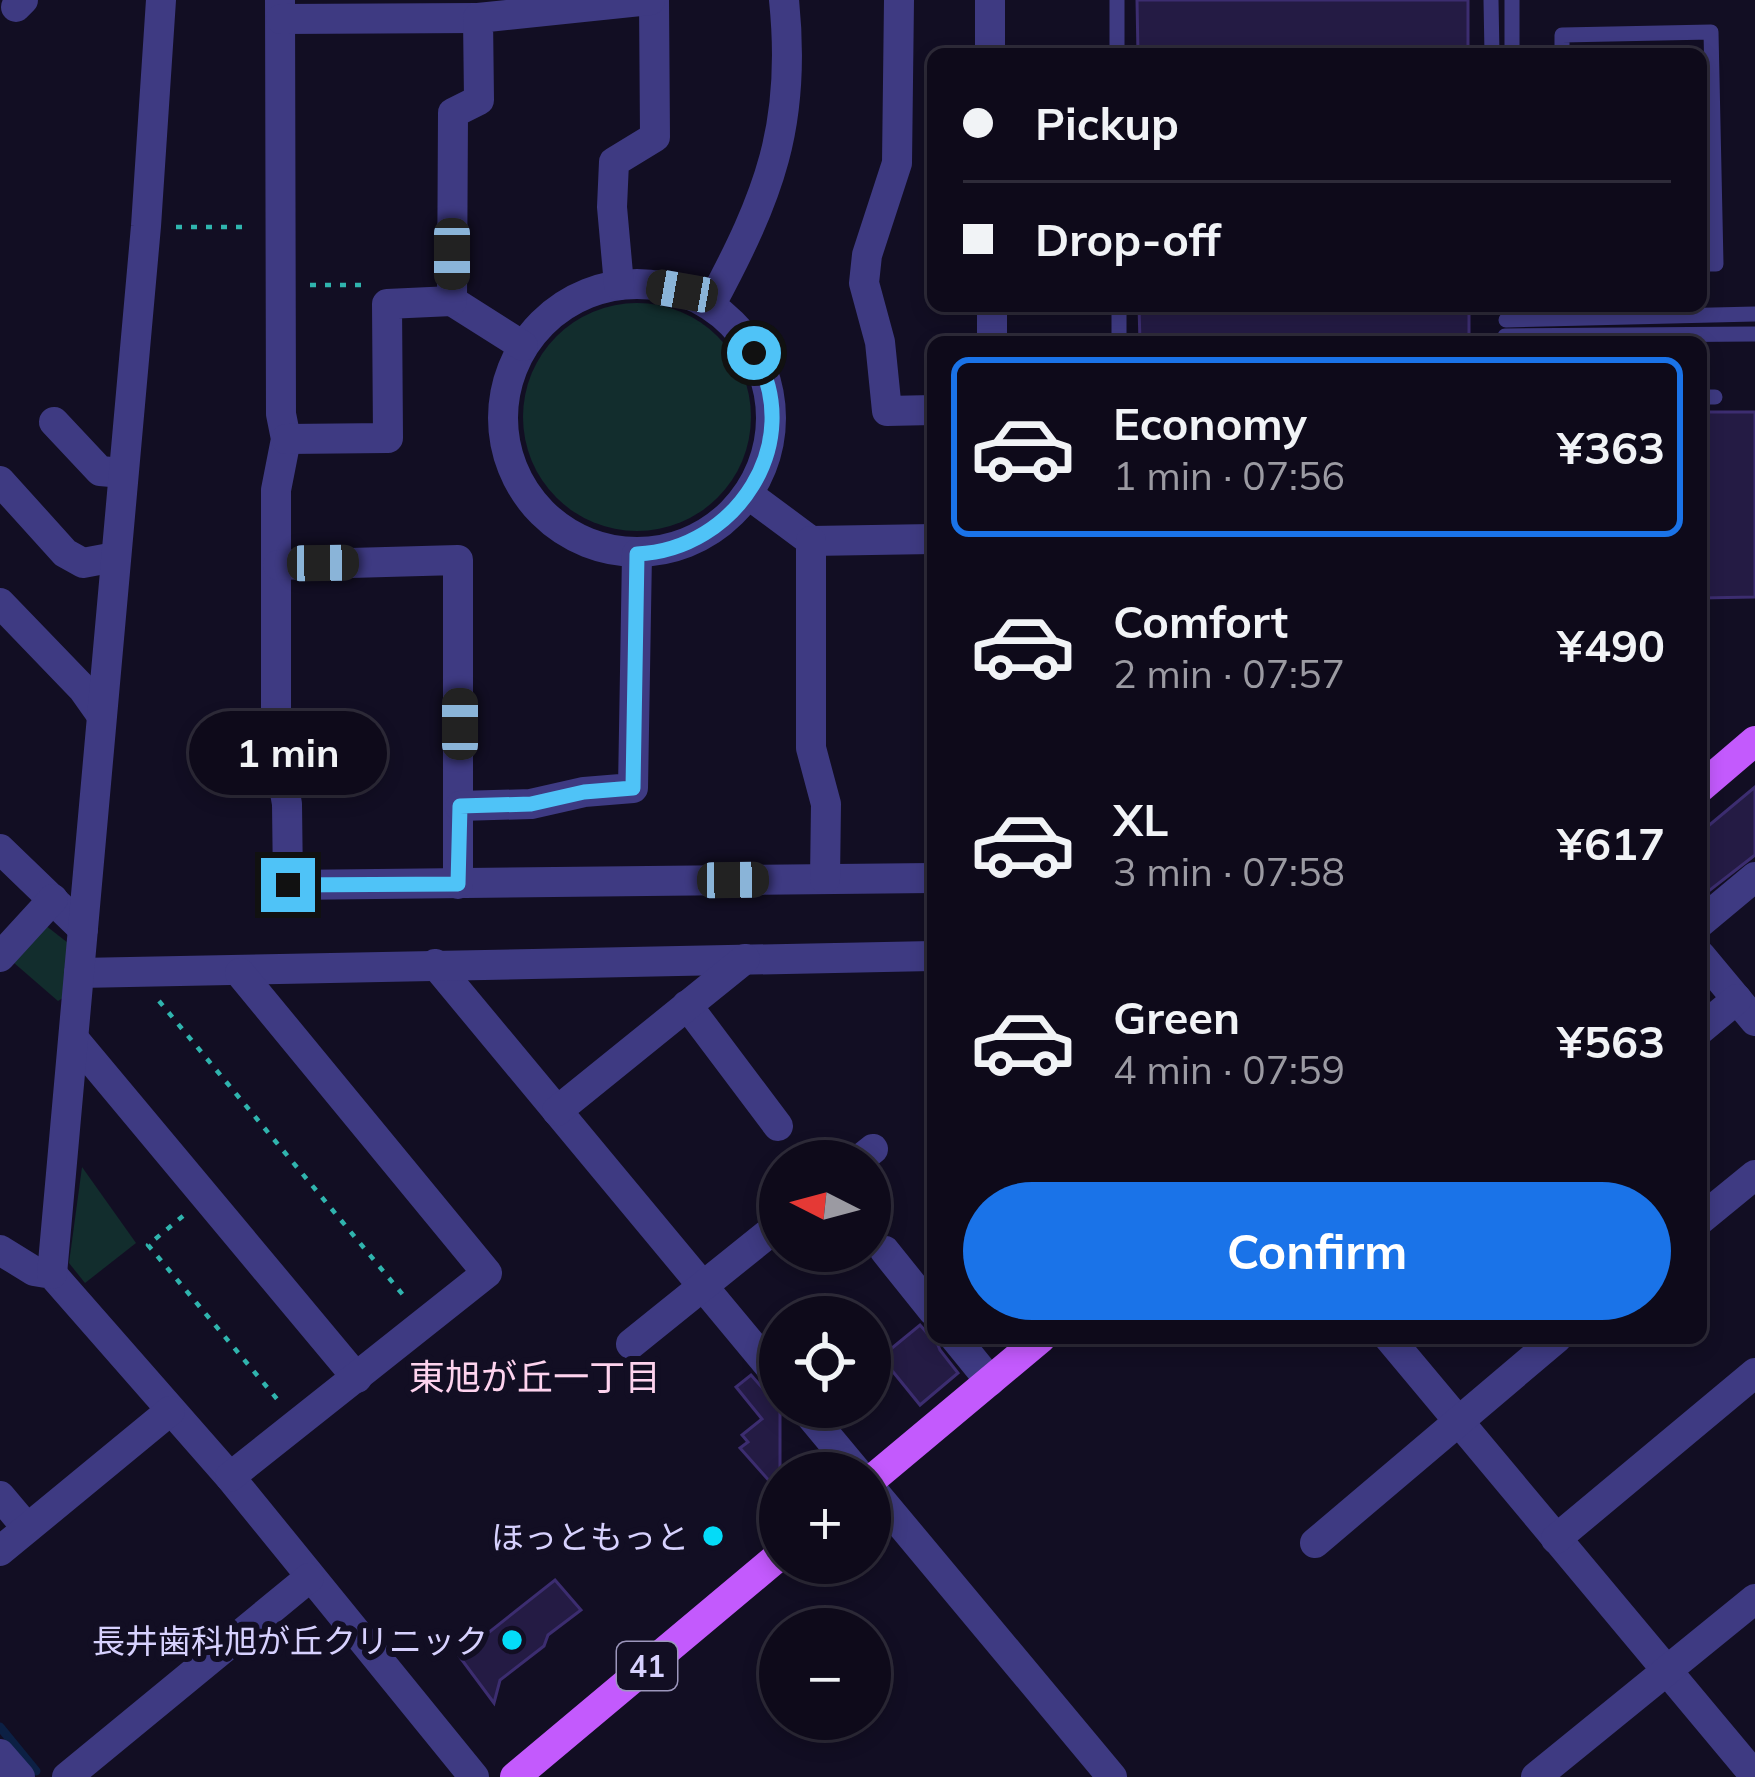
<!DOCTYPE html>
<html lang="en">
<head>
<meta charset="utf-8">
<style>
	body { margin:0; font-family:Mulish,"Noto Sans JP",sans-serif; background:#171323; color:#f1f3f6; height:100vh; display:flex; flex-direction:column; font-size:45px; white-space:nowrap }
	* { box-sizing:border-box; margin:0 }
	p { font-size:39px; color:#9b9aa2 }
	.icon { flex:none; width:66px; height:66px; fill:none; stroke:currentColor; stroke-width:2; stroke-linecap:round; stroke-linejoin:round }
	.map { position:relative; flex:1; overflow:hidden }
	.details { position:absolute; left:927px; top:336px; width:780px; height:1008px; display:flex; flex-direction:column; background:#0e0a1a; border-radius:18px; box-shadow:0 6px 18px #0003,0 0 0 3px #2e2b39 }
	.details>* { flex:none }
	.hud { position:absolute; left:927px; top:48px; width:780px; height:264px; border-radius:18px; box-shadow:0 6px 18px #0003,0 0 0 3px #2e2b39; display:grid; align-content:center; height:264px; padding:0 36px; background:#0e0a1a }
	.needle { width:78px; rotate:276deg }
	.controls { position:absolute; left:759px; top:1140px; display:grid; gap:24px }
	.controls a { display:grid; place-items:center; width:132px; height:132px; border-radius:50%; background:#0e0a1a; box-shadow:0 6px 18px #0003,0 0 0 3px #2e2b39; font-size:60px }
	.end { position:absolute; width:54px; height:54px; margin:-27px; border:15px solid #4fc3f7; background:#111; box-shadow:0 0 0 6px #111 }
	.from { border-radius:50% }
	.bubble { position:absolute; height:84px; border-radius:42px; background:#0e0a1a; box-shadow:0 6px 18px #0003,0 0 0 3px #2e2b39; font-size:39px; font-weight:700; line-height:84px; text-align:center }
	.car { position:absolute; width:36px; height:72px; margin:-36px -18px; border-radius:15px; box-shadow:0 0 9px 3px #0007; background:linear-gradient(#222 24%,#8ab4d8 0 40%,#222 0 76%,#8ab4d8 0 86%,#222 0) }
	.hud b { display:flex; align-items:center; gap:42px; height:114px; font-size:45px }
	.hud b+b { border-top:3px solid #2e2b39 }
	.hud i { width:30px; height:30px; background:#f1f3f6 }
	ul { padding:21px 0 0; list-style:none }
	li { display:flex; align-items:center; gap:36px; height:180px; margin:0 24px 18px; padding:0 12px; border:6px solid transparent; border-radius:18px }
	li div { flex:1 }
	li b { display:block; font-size:45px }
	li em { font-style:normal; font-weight:700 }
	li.current { border-color:#1a73e8 }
	li>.icon { width:108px; height:108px; stroke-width:1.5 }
	.primary-button { display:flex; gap:24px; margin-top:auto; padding:24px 36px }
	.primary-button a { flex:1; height:138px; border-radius:72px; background:#1a73e8; color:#fff; font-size:48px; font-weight:700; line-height:138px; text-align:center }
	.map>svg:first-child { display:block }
</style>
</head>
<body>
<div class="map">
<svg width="1755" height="1777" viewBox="0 0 1755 1777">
	<rect width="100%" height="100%" fill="#120e23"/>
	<g fill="#122d2d">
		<circle cx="637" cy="417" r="114"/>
		<path d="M45 925 68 943 63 998 58 1001 13 962Z"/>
		<path d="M82 1167 136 1243 85 1283 69 1263Z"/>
	</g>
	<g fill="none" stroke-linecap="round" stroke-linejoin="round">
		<path stroke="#0c2044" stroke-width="9" d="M0 1727 36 1771"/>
	</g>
	<g fill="#241b44" stroke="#3c2d70" stroke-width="3">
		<path d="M1137 0H1468V54H1138Z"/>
		<path d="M1139 306H1469V342H1140Z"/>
		<path d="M1701 412H1755V597L1701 598Z"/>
		<path d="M1755 787V855L1701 897V832Z"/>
		<path d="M920 1325 928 1334 932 1330 940 1350 958 1373 920 1405 881 1357Z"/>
		<path d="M751 1375 766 1392 780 1399V1493L740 1448 748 1442 742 1435 762 1419 736 1387Z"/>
		<path d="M555 1580 581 1610 548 1635 544 1646 500 1680 494 1703 459 1656Z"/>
	</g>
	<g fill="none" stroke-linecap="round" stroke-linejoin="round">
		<g stroke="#30b4ae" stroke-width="4.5" stroke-dasharray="6 9" stroke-linecap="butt">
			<path d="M176 227H248"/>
			<path d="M310 285H365"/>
			<path d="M159 1001 408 1301"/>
			<path d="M183 1216 148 1245 277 1399"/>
		</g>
		<g stroke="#3e3a82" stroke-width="15">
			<path d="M1117 0V54"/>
			<path d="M1491 0 1492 54"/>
			<path d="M1512 54V0"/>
			<path d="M1562 54V35L1711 32 1716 264H1701"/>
			<path d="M1119 306V342"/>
			<path d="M1506 320 1755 314"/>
			<path d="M1505 336 1755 334"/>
			<path d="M1701 397H1715"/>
		</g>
		<g stroke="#3e3a82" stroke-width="30">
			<path d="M280 0 281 414 286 439 276 490V741L287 804 288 885 933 878"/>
			<path d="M899 0 897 163 867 255 864 283 880 342 887 411 933 410"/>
			<path d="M990 0V54"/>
			<path d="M16 7 23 0"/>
			<path d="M281 19 478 18"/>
			<circle cx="637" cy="418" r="134"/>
			<path d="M619 285 612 207 614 162 655 137 654 0"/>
			<path d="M711 304C769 196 797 125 784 0"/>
			<path d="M992 306V342"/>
			<path d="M523 346 452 301 453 113 479 100 478 18 650 0"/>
			<path d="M54 422 100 471 123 473"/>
			<path d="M286 439 388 438 387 304 452 301"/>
			<path d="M0 481 65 553 83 563 115 557"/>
			<path d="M749 495 811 541 933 539"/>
			<path d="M811 541V748L826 804 825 879"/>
			<path d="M278 565 458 560V884"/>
			<path d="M0 603 83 689 100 713"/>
			<path d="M460 806 531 804 584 792 633 788 637 554"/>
			<path d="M0 849 83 929"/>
			<path d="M1701 922 1755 877"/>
			<path d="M1701 956 1755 1021"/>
			<path d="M0 957 53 899"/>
			<path d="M435 964 780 1379"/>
			<path d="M79 973 933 956"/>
			<path d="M687 1005 778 1126"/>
			<path d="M1701 1029 1737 999"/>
			<path d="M74 1039 357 1378"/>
			<path d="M557 1111 745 959"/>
			<path d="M858 1161 873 1149"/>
			<path d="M1701 1219 1755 1175"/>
			<path d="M0 1250 34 1271 52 1274 230 1477 474 1777"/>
			<path d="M885 1251 933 1311"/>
			<path d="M52 1274 146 226 161 0"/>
			<path d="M955 1338 990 1381"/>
			<path d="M1389 1338 1755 1776"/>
			<path d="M631 1344 780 1224"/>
			<path d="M803 1407 858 1473"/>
			<path d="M230 1477 487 1273 240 973"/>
			<path d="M870 1487 1112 1777"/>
			<path d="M0 1496 27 1528"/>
			<path d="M1556 1539 1755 1373"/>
			<path d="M1315 1543 1557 1338"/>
			<path d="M0 1551 170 1411"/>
			<path d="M0 1754 20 1777"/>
			<path d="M67 1777 309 1578"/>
			<path d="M1536 1777 1755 1599"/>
		</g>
		<g stroke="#c35afd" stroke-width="30">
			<path d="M1701 787 1755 741"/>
			<path d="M870 1481 1041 1338"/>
			<path d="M515 1777 780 1555"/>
		</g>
	</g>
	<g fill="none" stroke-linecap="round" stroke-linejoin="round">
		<path stroke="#4fc3f7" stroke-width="15" d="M288 885 458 884 460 806 531 804 584 792 633 788 637 554C736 550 807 442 754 353"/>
	</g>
	<g fill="#04dbf8" stroke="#120e23" stroke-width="4.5">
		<circle cx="713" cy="1536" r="12"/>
		<circle cx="512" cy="1640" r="12"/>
	</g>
	<g text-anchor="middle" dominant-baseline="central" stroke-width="12" stroke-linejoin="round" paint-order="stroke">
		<rect fill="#120e23" stroke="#9c96bc" stroke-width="3" x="617" y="1642" width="60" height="48" rx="9"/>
		<g font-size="30" font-weight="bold" fill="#d7d1fe">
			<text x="647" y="1666">41</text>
		</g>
		<g font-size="33" fill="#d7d1fe" stroke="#120e23" text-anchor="end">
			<text x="689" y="1536">ほっともっと</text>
			<text x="488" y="1640">長井歯科旭が丘クリニック</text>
		</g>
		<g font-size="36" fill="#fed3ee" stroke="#120e23">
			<text x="535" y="1376">東旭が丘一丁目</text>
		</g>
	</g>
</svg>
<div class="controls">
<a><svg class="needle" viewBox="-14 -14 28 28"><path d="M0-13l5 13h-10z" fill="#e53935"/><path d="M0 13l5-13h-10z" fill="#9b9aa2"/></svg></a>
<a><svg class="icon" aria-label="locate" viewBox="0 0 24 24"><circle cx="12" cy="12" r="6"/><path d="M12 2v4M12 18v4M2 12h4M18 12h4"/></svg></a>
<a>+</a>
<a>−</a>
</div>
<i class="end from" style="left:754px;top:353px"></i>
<i class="end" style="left:288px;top:885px"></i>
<div class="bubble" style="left:189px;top:711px;width:198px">1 min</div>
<i class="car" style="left:452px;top:254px;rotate:180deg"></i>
<i class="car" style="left:682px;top:291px;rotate:280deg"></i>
<i class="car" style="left:323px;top:563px;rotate:89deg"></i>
<i class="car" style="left:460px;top:724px;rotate:0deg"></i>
<i class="car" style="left:733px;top:880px;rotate:89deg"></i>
<div class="hud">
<b><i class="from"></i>Pickup</b>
<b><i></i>Drop-off</b>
</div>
<section class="details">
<ul>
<li class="current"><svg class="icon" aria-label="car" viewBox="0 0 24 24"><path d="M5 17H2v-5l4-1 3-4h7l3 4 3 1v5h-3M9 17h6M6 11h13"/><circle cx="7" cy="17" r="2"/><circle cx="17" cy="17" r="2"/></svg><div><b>Economy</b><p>1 min · 07:56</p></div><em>¥363</em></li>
<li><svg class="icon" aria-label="car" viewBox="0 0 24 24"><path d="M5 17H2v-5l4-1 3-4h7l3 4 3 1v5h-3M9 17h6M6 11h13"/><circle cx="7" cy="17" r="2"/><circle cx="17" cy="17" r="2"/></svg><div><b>Comfort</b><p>2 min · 07:57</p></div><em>¥490</em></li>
<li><svg class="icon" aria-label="car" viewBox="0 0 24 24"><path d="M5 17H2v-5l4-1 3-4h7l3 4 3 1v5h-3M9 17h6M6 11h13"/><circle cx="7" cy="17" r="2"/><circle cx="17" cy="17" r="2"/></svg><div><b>XL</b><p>3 min · 07:58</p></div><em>¥617</em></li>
<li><svg class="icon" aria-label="car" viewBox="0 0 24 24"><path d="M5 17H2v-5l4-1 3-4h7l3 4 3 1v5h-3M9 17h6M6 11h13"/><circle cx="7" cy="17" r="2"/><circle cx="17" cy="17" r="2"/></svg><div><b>Green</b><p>4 min · 07:59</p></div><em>¥563</em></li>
</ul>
<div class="primary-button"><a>Confirm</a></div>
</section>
</div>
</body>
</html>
